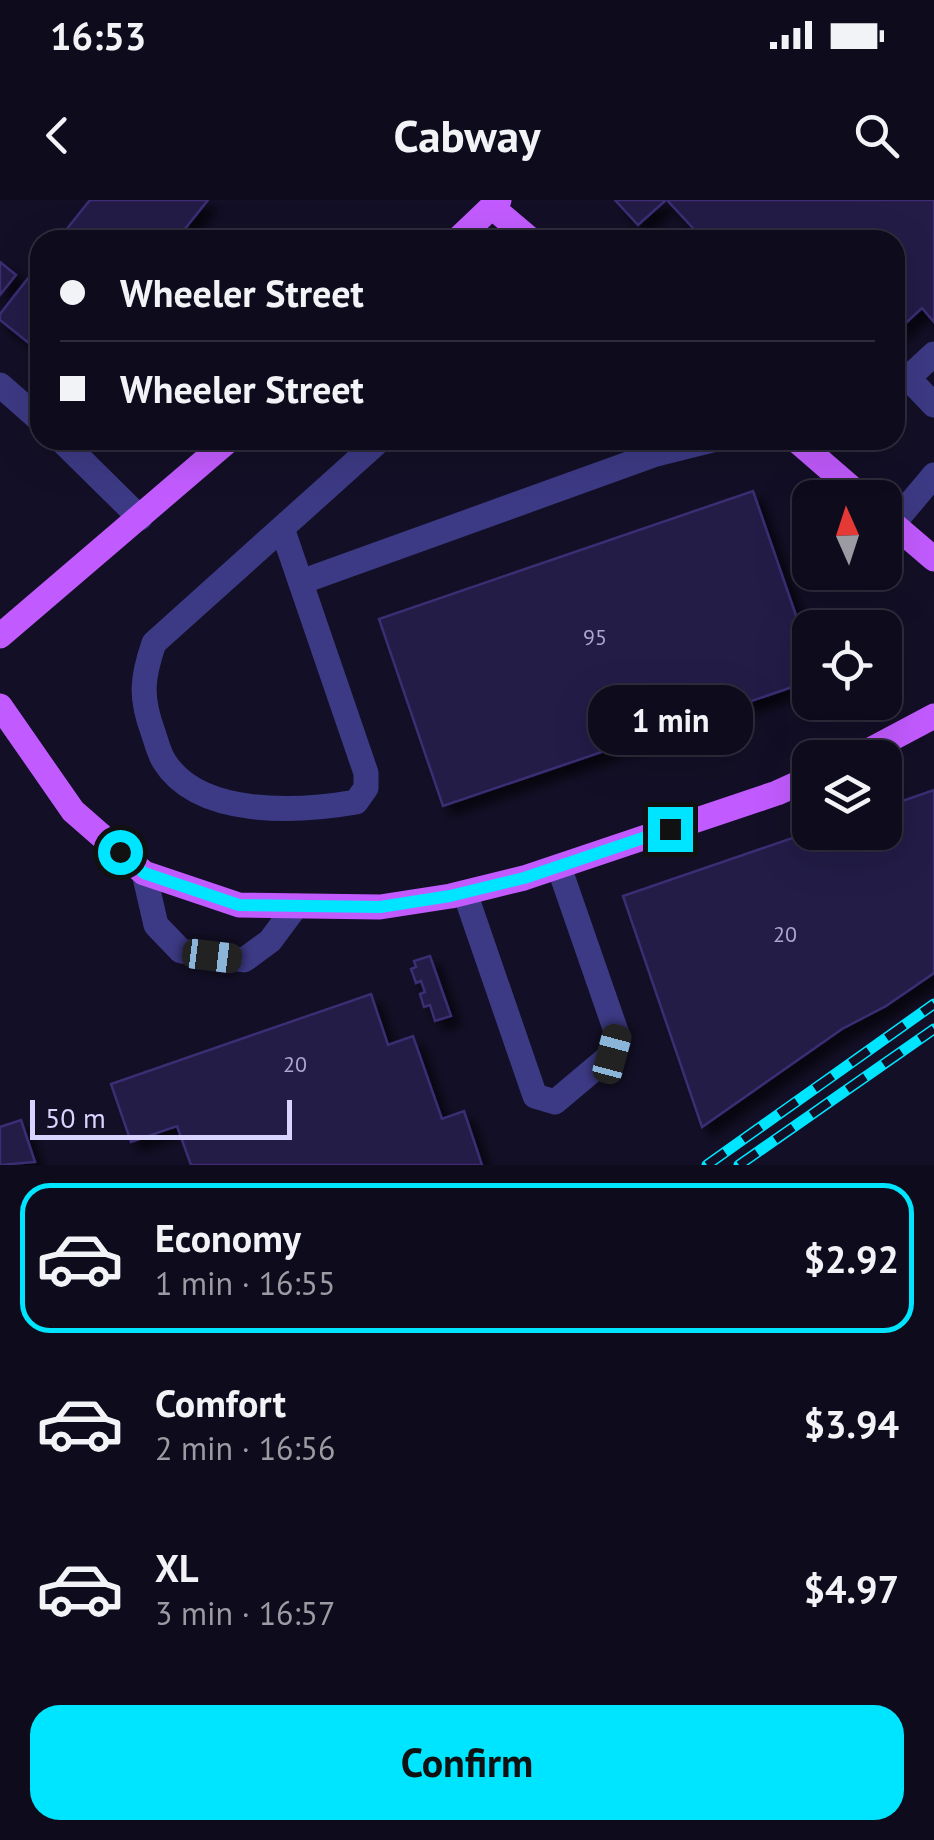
<!DOCTYPE html>
<html lang="en">
<head>
<meta charset="utf-8">
<style>
	body { margin:0; font-family:"PT Sans",sans-serif; background:#171425; color:#f1f3f6; height:100vh; display:flex; flex-direction:column; font-size:38px; white-space:nowrap }
	* { box-sizing:border-box; margin:0 }
	p { font-size:32px; color:#9b9ba3 }
	.icon { flex:none; width:55px; height:55px; fill:none; stroke:currentColor; stroke-width:2; stroke-linecap:round; stroke-linejoin:round }
	.map { position:relative; height:965px; overflow:hidden }
	.side { display:flex; flex-direction:column; background:#0e0b1c; flex:1 }
	.side>* { flex:none }
	.top-card { position:absolute; left:30px; top:30px; width:875px; height:220px; border-radius:30px; box-shadow:0 10px 40px #0002,0 0 0 2px #2e2b3b; display:grid; align-content:center; height:220px; padding:0 30px; background:#0e0b1c }
	.needle { width:65px; rotate:357deg }
	.buttons { position:absolute; left:792px; top:280px; display:grid; gap:20px }
	.buttons a { display:grid; place-items:center; width:110px; height:110px; border-radius:20px; background:#0e0b1c; box-shadow:0 10px 40px #0002,0 0 0 2px #2e2b3b; font-size:50px }
	.scale { position:absolute; left:30px; bottom:25px; width:262px; box-sizing:border-box; padding-left:10px; border:5px solid #d9d4ff; border-top:0; font-size:28px; line-height:35px; white-space:nowrap; color:#d9d4ff; -webkit-text-stroke:8px #130f26; paint-order:stroke }
	.end { position:absolute; width:45px; height:45px; margin:-22px; border:12px solid #00e5ff; background:#111; box-shadow:0 0 0 5px #111 }
	.from { border-radius:50% }
	.bubble { position:absolute; height:70px; border-radius:30px; background:#0e0b1c; box-shadow:0 10px 40px #0002,0 0 0 2px #2e2b3b; font-size:32px; font-weight:600; line-height:70px; text-align:center }
	.car { position:absolute; width:30px; height:60px; margin:-30px -15px; border-radius:12px; box-shadow:0 0 8px 2px #0007; background:linear-gradient(#222 24%,#8ab4d8 0 40%,#222 0 76%,#8ab4d8 0 86%,#222 0) }
	.top-card b { display:flex; align-items:center; gap:35px; height:95px; font-size:38px }
	.top-card b+b { border-top:2px solid #2e2b3b }
	.top-card i { width:25px; height:25px; background:#f1f3f6 }
	ul { padding:18px 0 0; list-style:none }
	li { display:flex; align-items:center; gap:30px; height:150px; margin:0 20px 15px; padding:0 10px; border:5px solid transparent; border-radius:30px }
	li div { flex:1 }
	li b { display:block; font-size:38px }
	li em { font-style:normal; font-weight:600 }
	li.on { border-color:#00e5ff }
	li>.icon { width:90px; height:90px; stroke-width:1.5 }
	.action { display:flex; gap:20px; margin-top:auto; padding:20px 30px }
	.action a { flex:1; height:115px; border-radius:30px; background:#00e5ff; color:#111; font-size:40px; font-weight:600; line-height:115px; text-align:center }
	.status { display:flex; justify-content:space-between; align-items:center; height:70px; padding:0 50px; background:#0e0b1c; direction:ltr }
	.status svg { height:28px; fill:currentColor }
	header { display:flex; justify-content:space-between; align-items:center; height:130px; padding:0 30px; background:#0e0b1c; font-size:45px; font-weight:600 }
	.map>svg:first-child { display:block }
</style>
</head>
<body>
<div class="status"><b>16:53</b><svg viewBox="0 0 49 12"><path d="M0 12V9h3v3zM5 12V6h3v6zM10 12V3h3v9zM15 12V0h3v12zM26 1h20v11H26zM47 4h2v5h-2z"/></svg></div>
<header><svg class="icon" aria-label="back" viewBox="0 0 24 24"><path d="M15 5l-7 7 7 7"/></svg>Cabway<svg class="icon" aria-label="search" viewBox="0 0 24 24"><circle cx="10" cy="10" r="6"/><path d="M15 15l6 6"/></svg></header>
<div class="map">
<svg width="934" height="965" viewBox="0 0 934 965">
	<defs>
		<filter id="shadow"><feDropShadow dx="9" dy="9" stdDeviation="5" flood-color="#0009"/></filter>
	</defs>
	<rect width="100%" height="100%" fill="#130f26"/>
	<g fill="#241b47" stroke="#3b2d73" stroke-width="2.5" filter="url(#shadow)">
		<path d="M90 0H208L176 40H58Z"/>
		<path d="M615 0H666L638 25Z"/>
		<path d="M667 0H934V122L922 108 895 133V40H704Z"/>
		<path d="M0 62 16 75 0 95Z"/>
		<path d="M40 63V152L0 120V114Z"/>
		<path d="M753 291 810 456V481L443 606 379 419Z"/>
		<path d="M934 590V773L886 806 842 829 702 927 623 696 810 632H885V607Z"/>
		<path d="M430 756 451 816 435 821 430 805 424 807 420 794 425 792 421 781 416 783 411 769 416 767 414 761Z"/>
		<path d="M371 794 388 845 413 836 442 919 464 911 482 965H191L177 926 131 942 111 884Z"/>
		<path d="M21 920 35 962 0 965V927Z"/>
	</g>
	<g fill="none" stroke-linecap="round" stroke-linejoin="round">
		<g stroke="#3d3a85" stroke-width="25">
			<path d="M934 154 908 178 934 205"/>
			<path d="M0 185 40 220"/>
			<path d="M61 240 140 318"/>
			<path d="M893 324 934 275"/>
			<path d="M282 328 366 573V588L356 602C299 612 199 618 164 561 159 553 156 541 153 532 140 497 142 478 154 443L380 240"/>
			<path d="M301 382 656 254 712 240"/>
			<path d="M144 673 156 725 181 751 244 760 270 741 296 706"/>
			<path d="M465 693 535 896 555 902 612 854 617 834 559 667"/>
		</g>
		<g stroke="#c25bff" stroke-width="25">
			<path d="M492 7 531 40"/>
			<path d="M457 40 499 0"/>
			<path d="M796 240 863 298"/>
			<path d="M885 317 934 359"/>
			<path d="M0 436 229 240"/>
			<path d="M0 506 73 611 144 673 239 705 380 707 451 696 524 678 777 593 810 578"/>
			<path d="M855 558 934 516"/>
		</g>
		<defs>
			<g id="rail">
				<path d="M707 965 934 804"/>
				<path d="M739 965 934 829"/>
			</g>
		</defs>
		<use href="#rail" stroke="#00e5ff" stroke-width="11"/>
		<use href="#rail" stroke="#130f26" stroke-width="8" stroke-dasharray="22" stroke-linecap="butt"/>
	</g>
	<g fill="none" stroke-linecap="round" stroke-linejoin="round">
		<path stroke="#00e5ff" stroke-width="12" d="M120 652 144 673 239 705 380 707 450 696 524 678 670 629"/>
	</g>
	<g text-anchor="middle" dominant-baseline="central" stroke-width="9" stroke-linejoin="round" paint-order="stroke">
		<g font-size="22" fill="#aca6d1">
			<text x="595" y="437">95</text>
			<text x="785" y="734">20</text>
			<text x="295" y="864">20</text>
		</g>
	</g>
</svg>
<div class="buttons">
<a><svg class="needle" viewBox="-14 -14 28 28"><path d="M0-13l5 13h-10z" fill="#e53935"/><path d="M0 13l5-13h-10z" fill="#9b9ba3"/></svg></a>
<a><svg class="icon" aria-label="locate" viewBox="0 0 24 24"><circle cx="12" cy="12" r="6"/><path d="M12 2v4M12 18v4M2 12h4M18 12h4"/></svg></a>
<a><svg class="icon" aria-label="layers" viewBox="0 0 24 24"><path d="M12 4l9 5-9 5-9-5zM3 14l9 5 9-5"/></svg></a>
</div>
<div class="scale">50 m</div>
<i class="end from" style="left:120px;top:652px"></i>
<i class="end" style="left:670px;top:629px"></i>
<div class="bubble" style="left:588px;top:485px;width:165px">1 min</div>
<i class="car" style="left:212px;top:756px;rotate:97deg"></i>
<i class="car" style="left:612px;top:854px;rotate:15deg"></i>
<div class="top-card">
<b><i class="from"></i>Wheeler Street</b>
<b><i></i>Wheeler Street</b>
</div>
</div>
<section class="side">
<ul>
<li class="on"><svg class="icon" aria-label="car" viewBox="0 0 24 24"><path d="M5 17H2v-5l4-1 3-4h7l3 4 3 1v5h-3M9 17h6M6 11h13"/><circle cx="7" cy="17" r="2"/><circle cx="17" cy="17" r="2"/></svg><div><b>Economy</b><p>1 min · 16:55</p></div><em>$2.92</em></li>
<li><svg class="icon" aria-label="car" viewBox="0 0 24 24"><path d="M5 17H2v-5l4-1 3-4h7l3 4 3 1v5h-3M9 17h6M6 11h13"/><circle cx="7" cy="17" r="2"/><circle cx="17" cy="17" r="2"/></svg><div><b>Comfort</b><p>2 min · 16:56</p></div><em>$3.94</em></li>
<li><svg class="icon" aria-label="car" viewBox="0 0 24 24"><path d="M5 17H2v-5l4-1 3-4h7l3 4 3 1v5h-3M9 17h6M6 11h13"/><circle cx="7" cy="17" r="2"/><circle cx="17" cy="17" r="2"/></svg><div><b>XL</b><p>3 min · 16:57</p></div><em>$4.97</em></li>
</ul>
<div class="action"><a>Confirm</a></div>
</section>
</body>
</html>
